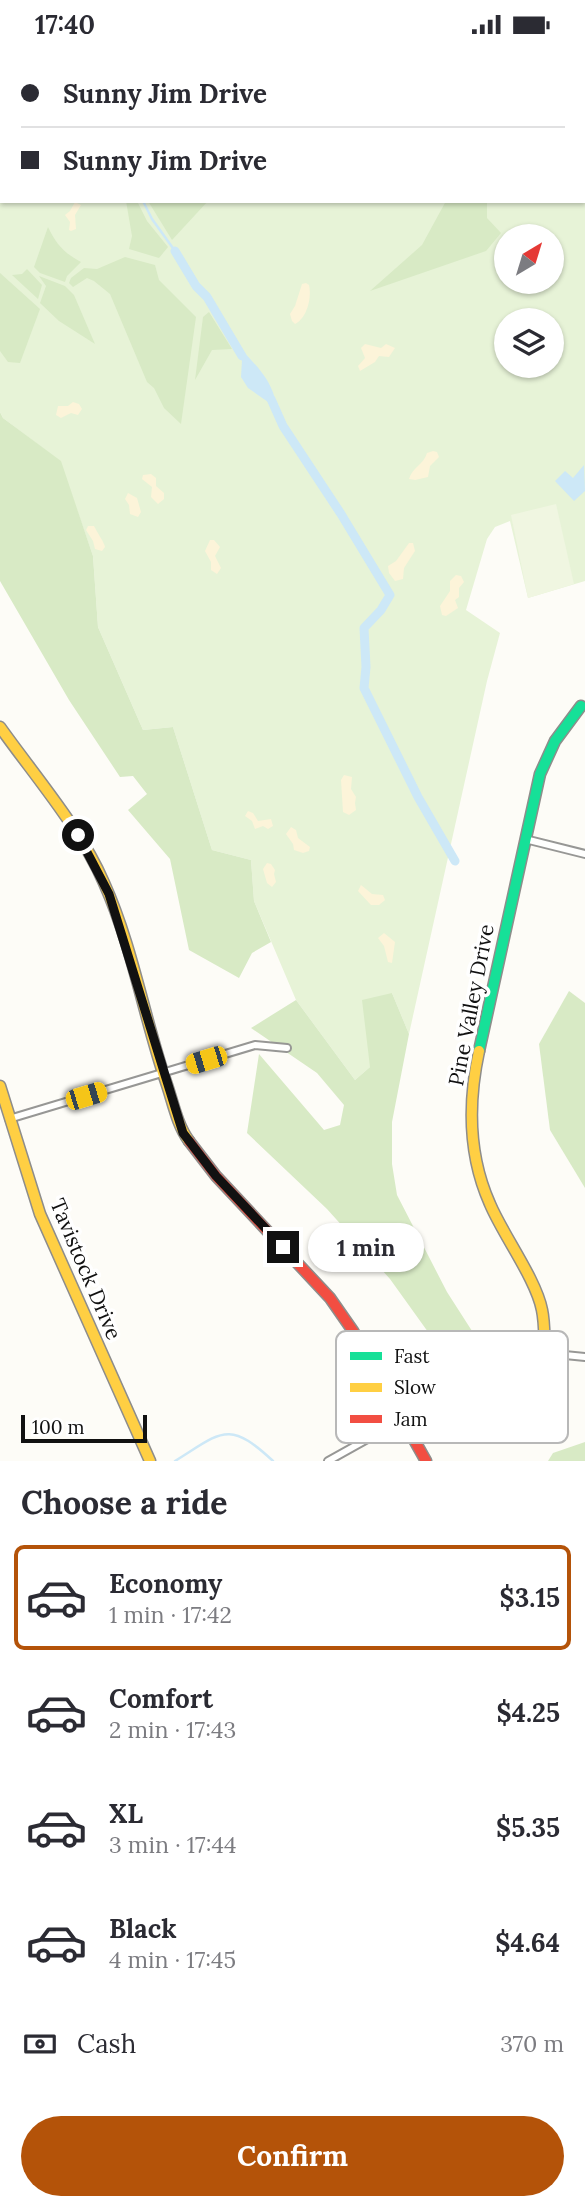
<!DOCTYPE html>
<html lang="en">
<head>
<meta charset="utf-8">
<style>
	body { margin:0; font-family:Lora,serif; background:#f2f2f3; color:#2b2b33; height:100vh; display:flex; flex-direction:column; font-size:26px; white-space:nowrap }
	* { box-sizing:border-box; margin:0 }
	p { font-size:23px; color:#7c7c81 }
	.icon { flex:none; width:38px; height:38px; fill:none; stroke:currentColor; stroke-width:2; stroke-linecap:round; stroke-linejoin:round }
	.map { position:relative; height:1412px; overflow:hidden }
	.details { display:flex; flex-direction:column; background:#fff; flex:1 }
	.details>* { flex:none }
	.guide { position:absolute; left:0px; top:0px; width:586px; height:154px; box-shadow:0 2px 5px #0004; display:grid; align-content:center; height:154px; padding:0 21px; background:#fff }
	.needle { width:46px; rotate:38deg }
	.buttons { position:absolute; left:494px; top:175px; display:grid; gap:14px }
	.buttons a { display:grid; place-items:center; width:70px; height:70px; border-radius:50%; background:#fff; box-shadow:0 2px 5px #0004; font-size:35px }
	.scale { position:absolute; left:21px; bottom:18px; width:126px; box-sizing:border-box; padding-left:7px; border:4px solid #111; border-top:0; font-size:19px; line-height:24px; white-space:nowrap; color:#111; -webkit-text-stroke:5px #fff; paint-order:stroke }
	.end { position:absolute; width:32px; height:32px; margin:-16px; border:9px solid #111; background:#fff; box-shadow:0 0 0 4px #fff }
	.from { border-radius:50% }
	.bubble { position:absolute; height:49px; border-radius:24px; background:#fff; box-shadow:0 2px 5px #0004; font-size:23px; font-weight:700; line-height:49px; text-align:center }
	.car { position:absolute; width:21px; height:42px; margin:-21px -10px; border-radius:9px; box-shadow:0 0 5px 2px #0007; background:linear-gradient(#f5c518 24%,#345 0 40%,#f5c518 0 76%,#345 0 86%,#f5c518 0) }
	.guide b { display:flex; align-items:center; gap:24px; height:66px; font-size:26px }
	.guide b+b { border-top:2px solid #e1e1e2 }
	.guide i { width:18px; height:18px; background:#2b2b33 }
	ul { padding:0; list-style:none }
	li { display:flex; align-items:center; gap:21px; height:105px; margin:0 14px 10px; padding:0 7px; border:4px solid transparent; border-radius:10px }
	li div { flex:1 }
	li b { display:block; font-size:26px }
	li em { font-style:normal; font-weight:700 }
	li.on { border-color:#b45309 }
	li>.icon { width:63px; height:63px; stroke-width:1.5 }
	h2 { padding:0 21px; font-size:32px; line-height:84px }
	.pay { display:flex; align-items:center; gap:18px; height:77px; padding:0 21px; font-size:26px }
	.pay p { margin-inline-start:auto }
	.cta { display:flex; gap:14px; margin-top:auto; padding:14px 21px }
	.cta a { flex:1; height:80px; border-radius:42px; background:#b45309; color:#fff; font-size:28px; font-weight:700; line-height:80px; text-align:center }
	.status { display:flex; justify-content:space-between; align-items:center; height:49px; padding:0 35px; background:#fff; direction:ltr }
	.status svg { height:19px; fill:currentColor }
	.map>svg:first-child { display:block }
</style>
</head>
<body>
<div class="status"><b>17:40</b><svg viewBox="0 0 49 12"><path d="M0 12V9h3v3zM5 12V6h3v6zM10 12V3h3v9zM15 12V0h3v12zM26 1h20v11H26zM47 4h2v5h-2z"/></svg></div>
<div class="map">
<svg width="585" height="1412" viewBox="0 0 585 1412">
	<rect width="100%" height="100%" fill="#fdfcf7"/>
	<path fill="#e7f3d7" fill-rule="evenodd" d="M0 0H585V532L528 549 510 472 495 478 487 490 466 561 500 584 487 632 409 985 392 944 370 1018 355 1031 296 951 254 852 251 811 212 801 173 678 143 681 98 578 93 507 60 412 3 369 0 363ZM2 2H584V152H2ZM506 187H551V233H506ZM506 271H551V317H506Z"/>
	<g fill="#d8eac5">
		<path d="M359 0H495L353 2Z"/>
		<path d="M126 152H137L147 172 168 198 159 209 129 200 132 187Z"/>
		<path d="M148 152H208L172 191Z"/>
		<path d="M446 152H487V169L501 184 486 202 370 242 422 196Z"/>
		<path d="M48 178C56 195 64 204 81 213L67 227 65 233 40 224 34 218Z"/>
		<path d="M125 208 155 216 159 231 196 268 181 375 164 359 154 339 147 333 110 245 94 232 87 229 73 238 69 234 71 229 84 219 97 220Z"/>
		<path d="M27 220 42 236 38 250 12 226 22 225Z"/>
		<path d="M0 224 40 260 20 314 8 313 0 302Z"/>
		<path d="M39 227 65 237 74 246 95 295 59 272 40 254 46 237Z"/>
		<path d="M209 263 232 300 212 301 195 331 203 268Z"/>
		<path d="M0 363 3 369 61 412 93 507 98 578 143 681 173 678 212 801 251 811 254 852 271 893 252 904 239 929 189 901 170 810 128 761 147 745 133 727 120 728 69 651 0 532Z"/>
		<path d="M569 942 585 954V1139L550 1081 539 995Z"/>
		<path d="M392 944 409 985 392 1073V1115L397 1146 447 1243 481 1296 451 1315 390 1230 327 1160 247 1084 259 1005 324 1081 340 1076 344 1056 317 1024 251 979 296 951 355 1031 370 1018 362 951Z"/>
		<path d="M585 1393V1412H548L553 1404Z"/>
	</g>
	<g fill="#fcf4d9">
		<path d="M75 153 81 156 75 166 76 180 71 182 69 181 70 173 65 166 70 162Z"/>
		<path d="M306 234 309 236C312 249 307 269 295 275L292 272 290 265 295 257 302 235Z"/>
		<path d="M365 295 381 299 386 295 395 299 389 308 379 307 375 313 360 322 358 317 365 309 361 299Z"/>
		<path d="M73 353 79 355 82 360 78 366 71 364 61 369 56 366 58 357H68Z"/>
		<path d="M433 402 437 403 439 408 430 417 428 428 415 431 409 430C412 419 424 415 427 404Z"/>
		<path d="M151 425 156 429V437L164 444V450L158 455 151 448 152 438 142 430 143 426Z"/>
		<path d="M128 444 137 449 141 463 138 468 130 465 129 456 125 450Z"/>
		<path d="M88 477H94C97 483 105 495 105 498L102 502 95 500 93 492 86 481Z"/>
		<path d="M210 491H214L220 498 215 507 221 519 217 525 211 521V513L205 502Z"/>
		<path d="M409 494H413L415 502 404 519 403 530 395 532 389 524 388 517 396 512Z"/>
		<path d="M456 526 461 527 464 533 459 539V548L455 551 458 559 446 567 442 566 440 557 450 542V532Z"/>
		<path d="M344 726 352 728 351 740 356 748 355 754 356 761 349 766 343 763 341 731Z"/>
		<path d="M248 762 253 764 258 772 271 770 273 777 268 780 263 777 255 780 252 772 245 767Z"/>
		<path d="M291 778 296 781 298 789 310 798 309 802 303 804 294 801 293 795 286 785Z"/>
		<path d="M267 814 271 815 275 821 274 825 276 833 272 838 267 834 263 820Z"/>
		<path d="M361 836 372 845 383 846 385 851 379 856H371L358 842Z"/>
		<path d="M384 884 395 893 392 914 388 913 384 897 378 889Z"/>
	</g>
	<path fill="#f0f6e1" d="M556 455 574 535 528 549 511 466Z"/>
	<g fill="#cde8f7">
		<path d="M239 298C251 311 265 324 272 341 275 347 274 351 276 357L272 359 268 353 248 339 241 328 242 311 235 301Z"/>
		<path d="M584 416 585 442 574 452 555 432 565 422 573 429Z"/>
	</g>
	<g fill="none" stroke-linecap="round" stroke-linejoin="round">
		<g stroke="#cde8f7" stroke-width="2.5">
			<path d="M16 0 19 2"/>
			<path d="M0 1 2 2"/>
			<path d="M5 2 9 0"/>
			<path d="M584 81 585 82"/>
			<path d="M584 100 585 96"/>
			<path d="M143 152 152 170 175 202"/>
			<path d="M175 1412C222 1383 228 1370 273 1412"/>
		</g>
		<g stroke="#cde8f7" stroke-width="9">
			<path d="M175 202 196 237 207 248 242 307"/>
			<path d="M271 350 283 377 341 465 390 546 381 561 364 579 366 618 364 639 418 748 455 812"/>
		</g>
		<defs>
			<g id="street">
				<path d="M525 790 585 805"/>
				<path d="M9 1070 255 996 287 999"/>
				<path d="M328 1412 502 1315 545 1304 585 1308"/>
			</g>
			<path id="fast" d="M479 1002 540 725 555 692 581 657"/>
			<g id="slow">
				<path d="M0 678C34 726 81 780 104 834 132 896 144 968 166 1033 173 1053 177 1076 189 1092"/>
				<path d="M479 1002C468 1053 468 1106 490 1155 503 1186 536 1230 542 1261 545 1275 544 1290 545 1304"/>
				<path d="M0 1037 40 1165 150 1412"/>
			</g>
			<path id="jam" d="M189 1092 216 1127 330 1249 353 1282 426 1412"/>
		</defs>
		<use href="#street" stroke="#979795" stroke-width="10"/>
		<use href="#fast" stroke="#8e8d8b" stroke-width="13"/>
		<use href="#slow" stroke="#8e8d8b" stroke-width="13"/>
		<use href="#jam" stroke="#8e8d8b" stroke-width="13"/>
		<use href="#street" stroke="#fffffe" stroke-width="6"/>
		<use href="#fast" stroke="#16e098" stroke-width="10"/>
		<use href="#slow" stroke="#ffcf43" stroke-width="10"/>
		<use href="#jam" stroke="#f24e42" stroke-width="10"/>
	</g>
	<g fill="none" stroke-linecap="round" stroke-linejoin="round">
		<path stroke="#111" stroke-width="9" d="M78 786 109 845 183 1084 216 1127 283 1198"/>
	</g>
	<g text-anchor="middle" dominant-baseline="central" stroke-width="7" stroke-linejoin="round" paint-order="stroke">
		<g font-size="21" fill="#111" stroke="#fff">
			<text transform="translate(471 956) rotate(-79)">Pine Valley Drive</text>
			<text transform="translate(86 1220) rotate(67)">Tavistock Drive</text>
		</g>
	</g>
	<rect x="336" y="1282" width="232" height="112" rx="10" fill="#fff" stroke="#b8b8b8" stroke-width="2"/>
	<rect x="350" y="1303" width="32" height="8" fill="#16e098"/>
	<rect x="350" y="1334" width="32" height="9" fill="#ffcf43"/>
	<rect x="350" y="1366" width="32" height="8" fill="#f24e42"/>
	<g font-size="19" fill="#111">
		<text x="394" y="1314">Fast</text>
		<text x="394" y="1345">Slow</text>
		<text x="394" y="1377">Jam</text>
	</g>
</svg>
<div class="buttons">
<a><svg class="needle" viewBox="-14 -14 28 28"><path d="M0-13l5 13h-10z" fill="#e53935"/><path d="M0 13l5-13h-10z" fill="#7c7c81"/></svg></a>
<a><svg class="icon" aria-label="layers" viewBox="0 0 24 24"><path d="M12 4l9 5-9 5-9-5zM3 14l9 5 9-5"/></svg></a>
</div>
<div class="scale">100 m</div>
<i class="end from" style="left:78px;top:786px"></i>
<i class="end" style="left:283px;top:1198px"></i>
<div class="bubble" style="left:308px;top:1174px;width:116px">1 min</div>
<i class="car" style="left:206px;top:1011px;rotate:253deg"></i>
<i class="car" style="left:86px;top:1047px;rotate:73deg"></i>
<div class="guide">
<b><i class="from"></i>Sunny Jim Drive</b>
<b><i></i>Sunny Jim Drive</b>
</div>
</div>
<section class="details">
<h2>Choose a ride</h2>
<ul>
<li class="on"><svg class="icon" aria-label="car" viewBox="0 0 24 24"><path d="M5 17H2v-5l4-1 3-4h7l3 4 3 1v5h-3M9 17h6M6 11h13"/><circle cx="7" cy="17" r="2"/><circle cx="17" cy="17" r="2"/></svg><div><b>Economy</b><p>1 min · 17:42</p></div><em>$3.15</em></li>
<li><svg class="icon" aria-label="car" viewBox="0 0 24 24"><path d="M5 17H2v-5l4-1 3-4h7l3 4 3 1v5h-3M9 17h6M6 11h13"/><circle cx="7" cy="17" r="2"/><circle cx="17" cy="17" r="2"/></svg><div><b>Comfort</b><p>2 min · 17:43</p></div><em>$4.25</em></li>
<li><svg class="icon" aria-label="car" viewBox="0 0 24 24"><path d="M5 17H2v-5l4-1 3-4h7l3 4 3 1v5h-3M9 17h6M6 11h13"/><circle cx="7" cy="17" r="2"/><circle cx="17" cy="17" r="2"/></svg><div><b>XL</b><p>3 min · 17:44</p></div><em>$5.35</em></li>
<li><svg class="icon" aria-label="car" viewBox="0 0 24 24"><path d="M5 17H2v-5l4-1 3-4h7l3 4 3 1v5h-3M9 17h6M6 11h13"/><circle cx="7" cy="17" r="2"/><circle cx="17" cy="17" r="2"/></svg><div><b>Black</b><p>4 min · 17:45</p></div><em>$4.64</em></li>
</ul>
<div class="pay"><svg class="icon" aria-label="cash" viewBox="0 0 24 24"><path d="M3 7h18v10H3z"/><circle cx="12" cy="12" r="2"/></svg>Cash<p>370 m</p></div>
<div class="cta"><a>Confirm</a></div>
</section>
</body>
</html>
